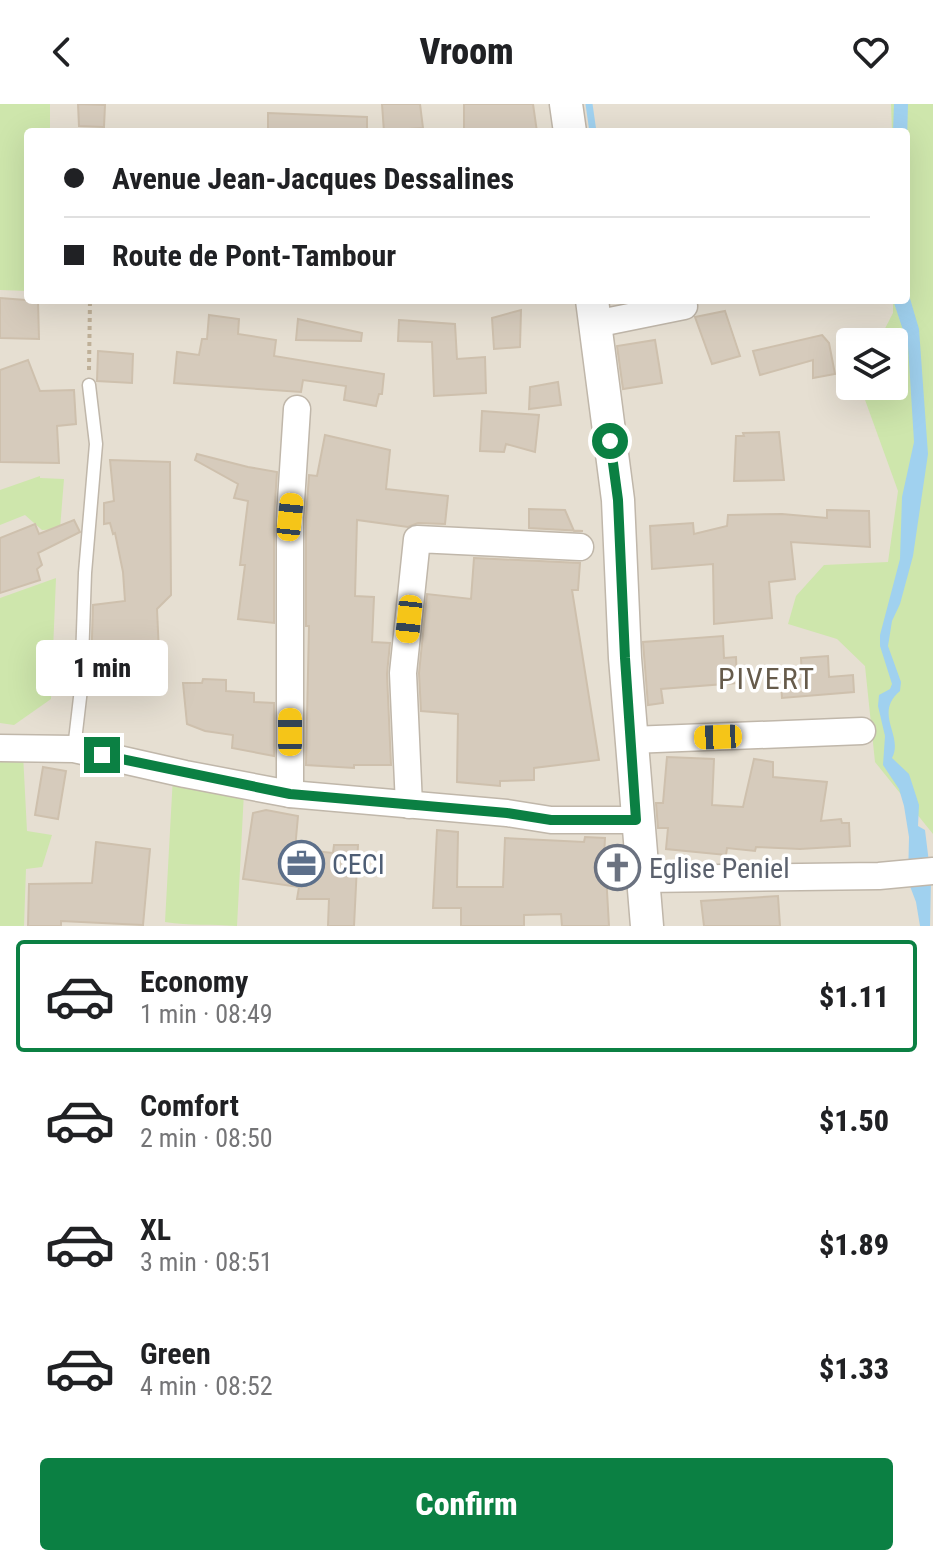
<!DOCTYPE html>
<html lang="en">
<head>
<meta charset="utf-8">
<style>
	body { margin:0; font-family:"Roboto Condensed",sans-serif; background:#f6f6f6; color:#202124; height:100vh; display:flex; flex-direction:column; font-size:30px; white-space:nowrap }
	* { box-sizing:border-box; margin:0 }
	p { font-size:26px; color:#757577 }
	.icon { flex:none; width:44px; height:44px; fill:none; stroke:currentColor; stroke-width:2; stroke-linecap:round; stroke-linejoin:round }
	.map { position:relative; height:822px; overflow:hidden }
	.details { display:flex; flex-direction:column; background:#fff; flex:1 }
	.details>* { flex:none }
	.guide { position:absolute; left:24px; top:24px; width:886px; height:176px; border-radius:8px; box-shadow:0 8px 32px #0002; display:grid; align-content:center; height:176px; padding:0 40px; background:#fff }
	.fabs { position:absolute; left:836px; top:224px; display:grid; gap:16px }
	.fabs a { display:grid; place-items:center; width:72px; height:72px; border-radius:8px; background:#fff; box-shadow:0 8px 32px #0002; font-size:40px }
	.end { position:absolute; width:36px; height:36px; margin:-18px; border:10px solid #0b8043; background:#fff; box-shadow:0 0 0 4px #fff }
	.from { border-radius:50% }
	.bubble { position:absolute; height:56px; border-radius:8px; background:#fff; box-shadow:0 8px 32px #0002; font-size:26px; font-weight:800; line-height:56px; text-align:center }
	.car { position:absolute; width:24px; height:48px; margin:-24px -12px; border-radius:10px; box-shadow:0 0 6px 2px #0007; background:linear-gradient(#f5c518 24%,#345 0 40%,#f5c518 0 76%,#345 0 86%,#f5c518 0) }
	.guide b { display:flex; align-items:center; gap:28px; height:76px; font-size:30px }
	.guide b+b { border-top:2px solid #e0e0e0 }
	.guide i { width:20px; height:20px; background:#202124 }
	ul { padding:14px 0 0; list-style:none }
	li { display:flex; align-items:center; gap:24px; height:112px; margin:0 16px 12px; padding:0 24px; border:4px solid transparent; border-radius:8px }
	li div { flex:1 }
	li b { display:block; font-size:30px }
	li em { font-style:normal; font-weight:800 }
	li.current { border-color:#0b8043 }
	li>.icon { width:72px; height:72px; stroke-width:1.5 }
	.button { display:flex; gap:16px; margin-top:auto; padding:16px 40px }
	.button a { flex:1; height:92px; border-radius:8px; background:#0b8043; color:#fff; font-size:32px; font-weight:800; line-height:92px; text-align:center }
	header { display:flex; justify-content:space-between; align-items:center; height:104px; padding:0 40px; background:#fff; font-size:36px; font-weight:800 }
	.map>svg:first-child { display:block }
</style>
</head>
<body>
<header><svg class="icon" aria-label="back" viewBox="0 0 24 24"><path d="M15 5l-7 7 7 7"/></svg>Vroom<svg class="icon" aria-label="heart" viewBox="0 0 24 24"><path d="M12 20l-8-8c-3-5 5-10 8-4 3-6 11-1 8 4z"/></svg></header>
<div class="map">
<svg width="933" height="822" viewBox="0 0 933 822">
	<rect width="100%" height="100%" fill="#f2ede4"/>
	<path fill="#e6dfd2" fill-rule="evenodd" d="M0 0H933V822H0ZM28 28H906V196H28ZM850 238H894V282H850Z"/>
	<g fill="#cee6ac">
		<path d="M0 0H50V28H28V187L0 186Z"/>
		<path d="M891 0H933V730L875 658 865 562 837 535 788 520 796 492 824 461 888 458 898 387 860 282H894V238H878L893 209V196H906V28H892Z"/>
		<path d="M40 372V374L64 375 60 425 42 426 25 411 0 421V386Z"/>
		<path d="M56 474 51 595 14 621 0 619V494Z"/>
		<path d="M23 650 27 727 52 731 42 763 26 765 24 822H0V651Z"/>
		<path d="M173 672 244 688 237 822C212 820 190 822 165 818Z"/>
	</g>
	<g fill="#a0d1ef">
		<path d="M894 0H908L906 76V28H893Z"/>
		<path d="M906 181 919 225 928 350 913 452 900 500 892 517 888 542 901 578 900 587C873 610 904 631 892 654L909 670 919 701 918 722 925 726 931 775 930 822H920L916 798 908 777 909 733 904 702 899 685 883 661 885 632 878 602 879 591 890 585 892 580 880 542V531L900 455 902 393 914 338 908 241 893 196H906Z"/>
	</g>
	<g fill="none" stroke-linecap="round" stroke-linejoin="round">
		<path stroke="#a0d1ef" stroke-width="7" d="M589 0 593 28"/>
	</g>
	<g fill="#d6cbbc" stroke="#cec0ad" stroke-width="2">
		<path d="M78 0 105 1 104 23 79 22Z"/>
		<path d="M382 0H420L423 24 410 25 411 28H384Z"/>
		<path d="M464 0H533L537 28H464Z"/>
		<path d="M268 9 367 13V28H268Z"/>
		<path d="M0 194 38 197 39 235 0 234Z"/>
		<path d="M521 206 520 243 494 245 492 214Z"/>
		<path d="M725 207 740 252 712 260 695 213Z"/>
		<path d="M209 211 239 215 238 230 276 236 274 252 384 270 382 290H379L376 302 344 296 346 282 303 276 301 288 174 279 177 248 199 251 202 235H207Z"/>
		<path d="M298 215 362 229 361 237 296 236Z"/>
		<path d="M399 216 455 220 457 255 485 253 486 289 434 292 432 238 398 237Z"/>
		<path d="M822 231 829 239 835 270 813 274V256L760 271 753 247Z"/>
		<path d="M655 236 662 279 623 285 617 242Z"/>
		<path d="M98 247 133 250 132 279 97 277Z"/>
		<path d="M28 256 40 287 74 286 76 320 57 322 59 359 0 358V266Z"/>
		<path d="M558 278 561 301 529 305 530 283Z"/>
		<path d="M482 307 539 311 535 348 506 340 504 348 480 347Z"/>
		<path d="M779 328 784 376 734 377 736 332H744L743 329Z"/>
		<path d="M325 331 390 346 386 385 448 392 445 420 418 419 408 423 357 416 355 492 374 493 372 538 390 539 387 570 391 661H354V664L306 661 309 522H306V414L309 371 317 372Z"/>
		<path d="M197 350 248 363 277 368 274 413V519L238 515 245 461H240L248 397 234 394 238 380 195 356Z"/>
		<path d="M110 356 170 358 171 491 157 505 159 549 115 552 116 563 91 566 93 501 125 497 123 468 115 429 113 430 110 419 104 420V399L114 397Z"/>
		<path d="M529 405 565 406 574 427H583L529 424Z"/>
		<path d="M827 406 869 407 870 443 791 438 795 475 769 478 772 514 714 520 713 460 652 465 650 422 693 419 694 430 727 422 728 411 782 410 827 414Z"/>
		<path d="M74 416 80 428 38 449 42 461 37 465 40 476 0 489V434L35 420 39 430Z"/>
		<path d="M474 454 580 459 578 486H572L599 656 534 664V676L500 677V682L457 678 458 610 421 607 419 569 427 490 471 495Z"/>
		<path d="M723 532 724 554 736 553 737 579 661 585 663 599 648 601 643 538Z"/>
		<path d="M828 552 829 573 853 571 854 588 782 594 781 577 802 575 801 554Z"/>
		<path d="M203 575 226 576V587L254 589V598L274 599V652L232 644 233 631 205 627 187 620 183 579H202Z"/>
		<path d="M667 653 714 655 712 701 743 703 754 655 773 658V673L827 678 821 717 841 715 842 719H849L850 742 800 745 756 743 755 747 727 744 726 751 666 745 668 724H658L656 699H663Z"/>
		<path d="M43 663 66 667 58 715 35 711Z"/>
		<path d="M266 706 298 712 295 745 333 749 334 741H358L354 822H328L329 795H297L299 783 243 775 253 709Z"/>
		<path d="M437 726 458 728 457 783H503L505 734 584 738 585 733 605 734 603 770H606L609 822H562L561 810 524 811V822H461V804H433Z"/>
		<path d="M96 738 150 745 143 821 61 817V822H28L29 780 92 779Z"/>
		<path d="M778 792 780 822H704L701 797Z"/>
	</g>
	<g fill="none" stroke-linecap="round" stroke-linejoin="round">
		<defs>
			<path id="service" d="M74 645 81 585 85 469 96 340 89 281"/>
			<g id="minor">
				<path d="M595 220 684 202"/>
				<path d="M631 636 862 627"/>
				<path d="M0 644 74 645 185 670 290 690 507 709 551 716H636"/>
				<path d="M290 690V413L297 305"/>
				<path d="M409 701 403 569 417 435 580 443"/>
				<path d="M642 775 879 772 933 767"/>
			</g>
			<g id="tertiary">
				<path d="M566 0 570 28"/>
				<path d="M592 196 618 396 625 554 647 822"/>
			</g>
		</defs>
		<use href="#service" stroke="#c0b7aa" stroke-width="15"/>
		<use href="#minor" stroke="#c0b7aa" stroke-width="29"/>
		<use href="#tertiary" stroke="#c0b7aa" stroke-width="35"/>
		<path stroke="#bfb098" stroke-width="4" stroke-dasharray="4 4" stroke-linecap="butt" d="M89 266 90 196"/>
		<use href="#service" stroke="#fff" stroke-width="12"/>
		<use href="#minor" stroke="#fff" stroke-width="26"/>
		<use href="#tertiary" stroke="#fff" stroke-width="32"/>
	</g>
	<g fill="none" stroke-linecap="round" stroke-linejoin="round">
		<path stroke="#0b8043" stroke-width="10" d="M102 651 290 690 507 709 551 716H636L625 554 618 396 610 337"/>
	</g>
	<defs>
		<symbol id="office-ring" viewBox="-11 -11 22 22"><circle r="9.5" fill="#fff" stroke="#5c6f8a" stroke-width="1.5"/><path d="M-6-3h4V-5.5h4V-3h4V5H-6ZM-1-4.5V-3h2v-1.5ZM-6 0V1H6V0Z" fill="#5c6f8a"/></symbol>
		<symbol id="church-ring" viewBox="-11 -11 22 22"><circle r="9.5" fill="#fff" stroke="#6b7280" stroke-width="1.5"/><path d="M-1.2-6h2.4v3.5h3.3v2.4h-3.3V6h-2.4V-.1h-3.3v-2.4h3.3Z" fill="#6b7280"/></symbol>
	</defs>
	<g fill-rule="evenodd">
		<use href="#office-ring" x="276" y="734" width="51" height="51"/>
		<use href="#church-ring" x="592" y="738" width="51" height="51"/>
	</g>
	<g text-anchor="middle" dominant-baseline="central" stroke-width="7" stroke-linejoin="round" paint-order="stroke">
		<g font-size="28" fill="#4e5e75" stroke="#fff" text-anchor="start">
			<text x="332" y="760">CECI</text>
		</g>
		<g font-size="28" fill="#5b616d" stroke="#fff" text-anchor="start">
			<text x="649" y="764">Eglise Peniel</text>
		</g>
		<g font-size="30" letter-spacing="2" fill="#665b4b" stroke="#fff">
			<text x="767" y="574">PIVERT</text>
		</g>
	</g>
</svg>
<div class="fabs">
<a><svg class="icon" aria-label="layers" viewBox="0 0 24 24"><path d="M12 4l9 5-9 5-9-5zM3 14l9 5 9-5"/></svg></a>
</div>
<i class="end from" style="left:610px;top:337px"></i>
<i class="end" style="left:102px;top:651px"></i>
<div class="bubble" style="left:36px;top:536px;width:132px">1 min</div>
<i class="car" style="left:290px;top:413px;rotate:6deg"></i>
<i class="car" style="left:409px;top:515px;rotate:186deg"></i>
<i class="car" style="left:290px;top:628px;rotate:0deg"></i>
<i class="car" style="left:718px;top:633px;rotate:268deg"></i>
<div class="guide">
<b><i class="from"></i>Avenue Jean-Jacques Dessalines</b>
<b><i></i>Route de Pont-Tambour</b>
</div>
</div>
<section class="details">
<ul>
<li class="current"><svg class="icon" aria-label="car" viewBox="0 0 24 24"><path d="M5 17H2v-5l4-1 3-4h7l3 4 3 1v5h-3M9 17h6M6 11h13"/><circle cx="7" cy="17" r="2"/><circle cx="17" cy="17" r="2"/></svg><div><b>Economy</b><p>1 min · 08:49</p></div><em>$1.11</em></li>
<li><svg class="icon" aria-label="car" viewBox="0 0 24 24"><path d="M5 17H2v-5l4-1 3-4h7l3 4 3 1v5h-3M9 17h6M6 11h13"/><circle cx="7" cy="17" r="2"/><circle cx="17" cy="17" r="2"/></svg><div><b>Comfort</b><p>2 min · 08:50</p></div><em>$1.50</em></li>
<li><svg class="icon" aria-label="car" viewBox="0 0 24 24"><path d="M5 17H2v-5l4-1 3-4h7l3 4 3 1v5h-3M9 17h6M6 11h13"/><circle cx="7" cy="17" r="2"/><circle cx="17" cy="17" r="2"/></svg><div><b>XL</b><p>3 min · 08:51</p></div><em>$1.89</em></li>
<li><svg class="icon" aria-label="car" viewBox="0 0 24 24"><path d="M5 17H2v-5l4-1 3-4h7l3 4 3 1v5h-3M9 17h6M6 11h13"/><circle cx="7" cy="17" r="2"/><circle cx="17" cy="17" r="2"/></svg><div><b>Green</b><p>4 min · 08:52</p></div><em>$1.33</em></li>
</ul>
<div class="button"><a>Confirm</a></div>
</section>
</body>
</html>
